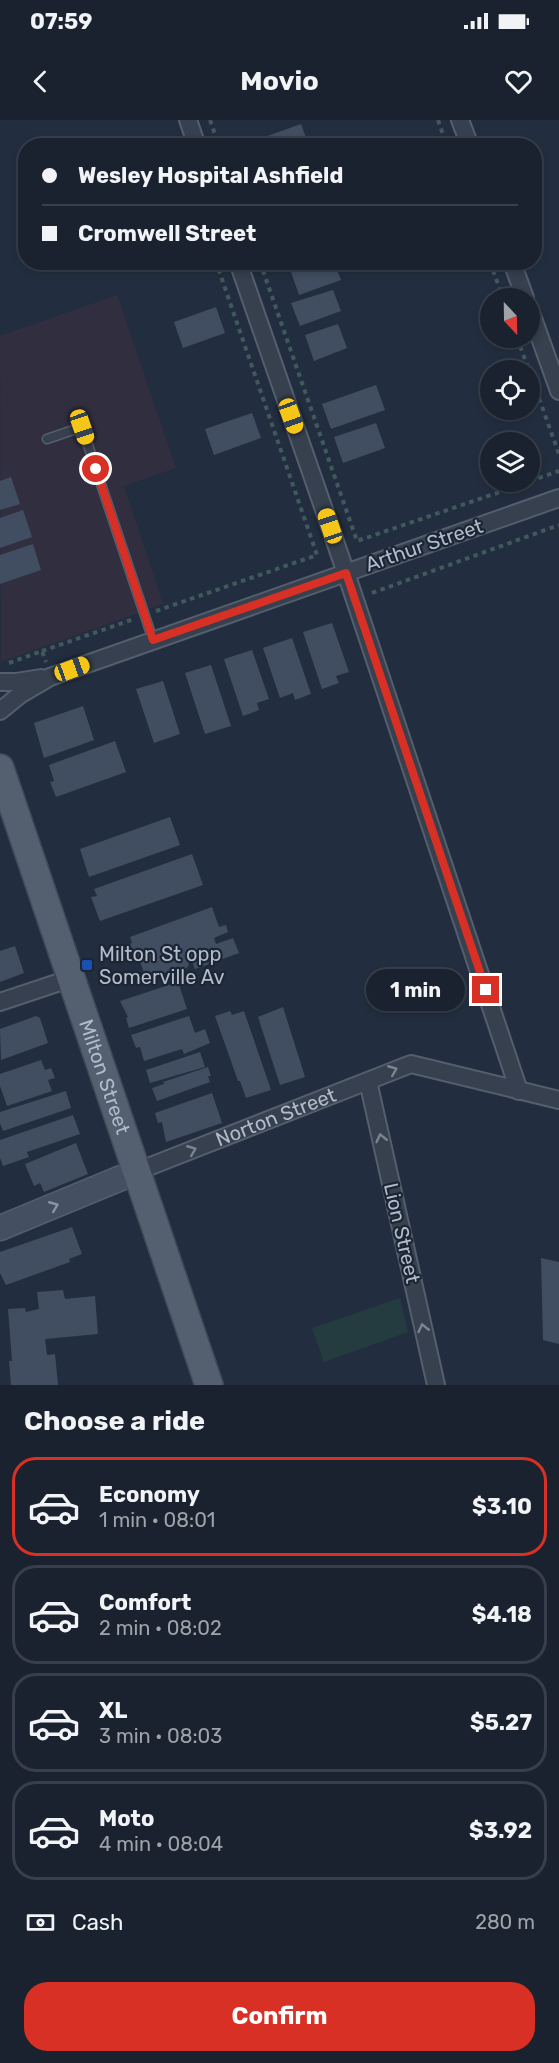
<!DOCTYPE html>
<html lang="en">
<head>
<meta charset="utf-8">
<style>
	body { margin:0; font-family:Rubik,sans-serif; background:#272f3b; color:#f1f3f6; height:100vh; display:flex; flex-direction:column; font-size:22px; white-space:nowrap }
	* { box-sizing:border-box; margin:0 }
	p { font-size:20px; color:#9fa4aa }
	.icon { flex:none; width:33px; height:33px; fill:none; stroke:currentColor; stroke-width:2; stroke-linecap:round; stroke-linejoin:round }
	.map { position:relative; height:1265px; overflow:hidden }
	.panel { display:flex; flex-direction:column; background:#1a222f; flex:1 }
	.panel>* { flex:none }
	.banner { position:absolute; left:18px; top:18px; width:524px; height:132px; border-radius:24px; box-shadow:0 3px 9px #0003,0 0 0 2px #383f4b; display:grid; align-content:center; height:132px; padding:0 24px; background:#1a222f }
	.needle { width:39px; rotate:158deg }
	.fabs { position:absolute; left:480px; top:168px; display:grid; gap:12px }
	.fabs a { display:grid; place-items:center; width:60px; height:60px; border-radius:50%; background:#1a222f; box-shadow:0 3px 9px #0003,0 0 0 2px #383f4b; font-size:30px }
	.end { position:absolute; width:27px; height:27px; margin:-14px; border:8px solid #d93025; background:#fff; box-shadow:0 0 0 3px #fff }
	.from { border-radius:50% }
	.bubble { position:absolute; height:42px; border-radius:21px; background:#1a222f; box-shadow:0 3px 9px #0003,0 0 0 2px #383f4b; font-size:20px; font-weight:700; line-height:42px; text-align:center }
	.car { position:absolute; width:18px; height:36px; margin:-18px -9px; border-radius:8px; box-shadow:0 0 4px 2px #0007; background:linear-gradient(#f5c518 24%,#345 0 40%,#f5c518 0 76%,#345 0 86%,#f5c518 0) }
	.banner b { display:flex; align-items:center; gap:21px; height:57px; font-size:22px }
	.banner b+b { border-top:2px solid #383f4b }
	.banner i { width:15px; height:15px; background:#f1f3f6 }
	ul { padding:0; list-style:none }
	li { display:flex; align-items:center; gap:18px; height:99px; margin:0 12px 9px; padding:0 12px; border:3px solid #383f4b; border-radius:24px }
	li div { flex:1 }
	li b { display:block; font-size:22px }
	li em { font-style:normal; font-weight:700 }
	li.active { border-color:#d93025 }
	li>.icon { width:54px; height:54px; stroke-width:1.5 }
	h2 { padding:0 24px; font-size:27px; line-height:72px }
	.pay { display:flex; align-items:center; gap:15px; height:66px; padding:0 24px; font-size:22px }
	.pay p { margin-inline-start:auto }
	.primary-button { display:flex; gap:12px; margin-top:auto; padding:12px 24px }
	.primary-button a { flex:1; height:69px; border-radius:24px; background:#d93025; color:#fff; font-size:24px; font-weight:700; line-height:69px; text-align:center }
	.status { display:flex; justify-content:space-between; align-items:center; height:42px; padding:0 30px; background:#1a222f; direction:ltr }
	.status svg { height:16px; fill:currentColor }
	header { display:flex; justify-content:space-between; align-items:center; height:78px; padding:0 24px; background:#1a222f; font-size:27px; font-weight:700 }
	.map>svg:first-child { display:block }
</style>
</head>
<body>
<div class="status"><b>07:59</b><svg viewBox="0 0 49 12"><path d="M0 12V9h3v3zM5 12V6h3v6zM10 12V3h3v9zM15 12V0h3v12zM26 1h20v11H26zM47 4h2v5h-2z"/></svg></div>
<header><svg class="icon" aria-label="back" viewBox="0 0 24 24"><path d="M15 5l-7 7 7 7"/></svg>Movio<svg class="icon" aria-label="heart" viewBox="0 0 24 24"><path d="M12 20l-8-8c-3-5 5-10 8-4 3-6 11-1 8 4z"/></svg></header>
<div class="map">
<svg width="559" height="1265" viewBox="0 0 559 1265">
	<rect width="100%" height="100%" fill="#222e3f"/>
	<path fill="#312e3f" d="M117 175 176 348 124 366 163 484 1 542 0 216Z"/>
	<path fill="#243c3f" d="M400 1178 408 1212 324 1242 312 1208Z"/>
	<g fill="#414e61">
		<path d="M301 4 309 26H242V25Z"/>
		<path d="M310 142H334L341 160 299 175 290 149Z"/>
		<path d="M333 170 341 191 300 206 291 183Z"/>
		<path d="M216 187 225 213 183 228 174 202Z"/>
		<path d="M338 204 347 228 314 241 305 215Z"/>
		<path d="M376 265 385 290 331 309 322 284Z"/>
		<path d="M252 293 261 318 214 335 205 309Z"/>
		<path d="M376 303 385 328 343 343 334 317Z"/>
		<path d="M11 357 20 384 0 390V361Z"/>
		<path d="M23 390 32 417 0 428V398Z"/>
		<path d="M33 424 41 450 0 464V435Z"/>
		<path d="M332 503 349 552 336 556 339 563 322 569 303 512Z"/>
		<path d="M292 518 311 574 295 580 293 573 280 578 263 528Z"/>
		<path d="M252 530 269 579 257 583 259 590 243 596 224 539Z"/>
		<path d="M211 545 231 606 205 614 185 553Z"/>
		<path d="M163 561 180 614 154 623 136 569Z"/>
		<path d="M83 586 94 620 44 638 34 603Z"/>
		<path d="M115 621 126 652 56 677 50 662 54 661 49 645Z"/>
		<path d="M170 697 180 725 89 757 80 729Z"/>
		<path d="M192 734 203 765 100 801 91 777 97 776 94 769Z"/>
		<path d="M212 787 219 807 226 805 228 812 214 818 216 824 233 818 239 833 195 849 191 839 187 840 189 845 185 850 178 852 173 850 146 859 138 835 135 836 134 833 131 831 129 826 132 822 130 817Z"/>
		<path d="M15 826 24 853 0 862V831Z"/>
		<path d="M178 862 187 889 129 908 126 898 128 897 120 881Z"/>
		<path d="M283 887 305 957 280 965 258 897Z"/>
		<path d="M230 891 232 895 244 891 271 970 246 978 240 961H238L215 896Z"/>
		<path d="M36 896 40 898 48 923 1 940 0 909Z"/>
		<path d="M189 896 195 913 205 909 210 923 184 934 182 929 144 941 140 927 136 928 131 915Z"/>
		<path d="M200 932 205 947 150 963 146 950Z"/>
		<path d="M41 940 45 950 51 948 55 958 48 960 52 971 7 986 0 966V954Z"/>
		<path d="M208 947 211 956H208L210 962 157 981 152 968 164 964 163 962Z"/>
		<path d="M66 971 71 988 3 1011 0 1003V992Z"/>
		<path d="M212 973 222 1003 166 1022 162 1002 158 1003 155 993Z"/>
		<path d="M73 995 80 1014 27 1032 29 1037 3 1046 0 1038V1020Z"/>
		<path d="M76 1023 88 1054 44 1072 40 1063 34 1066 25 1044Z"/>
		<path d="M72 1107 82 1134 69 1139 70 1142 6 1165 0 1153V1132Z"/>
		<path d="M541 1138 559 1142V1224L543 1220Z"/>
		<path d="M63 1170 65 1179 95 1176 98 1214 45 1219 47 1235 55 1234 58 1265H11L9 1241H12L8 1189 25 1188 26 1192 39 1189 37 1172Z"/>
	</g>
	<g fill="none" stroke-linecap="round" stroke-linejoin="round">
		<defs>
			<path id="lane" d="M47 319 82 307 153 520"/>
			<g id="street">
				<path d="M188 0 197 26"/>
				<path d="M460 0 470 26"/>
				<path d="M238 142 346 453 519 971"/>
				<path d="M512 142 525 178"/>
				<path d="M530 190 559 271"/>
				<path d="M0 562H16L41 558"/>
				<path d="M0 591 21 574 50 557 559 378"/>
				<path d="M0 882 72 858"/>
				<path d="M368 961 436 1265"/>
				<path id="s1" d="M138 1051 411 944 559 980"/>
			</g>
			<path id="secondary" d="M0 1108 138 1051"/>
			<g id="primary">
				<path id="s2" d="M0 648 209 1265"/>
			</g>
		</defs>
		<use href="#lane" stroke="#545e6c" stroke-width="11"/>
		<use href="#street" stroke="#545e6c" stroke-width="20"/>
		<use href="#secondary" stroke="#545e6c" stroke-width="27"/>
		<use href="#primary" stroke="#3f4957" stroke-width="30"/>
		<g stroke="#42595c" stroke-width="4" stroke-dasharray="4.5 4.5" stroke-linecap="butt">
			<path d="M210 0 219 26"/>
			<path d="M438 0 447 26"/>
			<path d="M260 142 357 421 529 362"/>
			<path d="M490 142 503 178"/>
			<path d="M517 218 529 250"/>
			<path d="M530 253 559 334"/>
			<path d="M530 361 559 351"/>
			<path d="M372 473 559 405"/>
			<path d="M156 491 317 435 216 142"/>
			<path d="M42 531 134 499"/>
			<path d="M9 543 42 531 46 542"/>
		</g>
		<use href="#lane" stroke="#36404e" stroke-width="8"/>
		<use href="#street" stroke="#36404e" stroke-width="16"/>
		<use href="#secondary" stroke="#444f62" stroke-width="24"/>
		<use href="#primary" stroke="#545f6f" stroke-width="27"/>
	</g>
	<defs><path id="oneway-chevron" d="M-2-3.5L2.5 0L-2 3.5" fill="none" stroke-width="1.6" stroke-linecap="round" stroke-linejoin="round" transform="scale(1.5)"/></defs>
	<g stroke="#7a8492">
		<use href="#oneway-chevron" transform="translate(393 950) rotate(-22)"/>
		<use href="#oneway-chevron" transform="translate(381 1018) rotate(-103)"/>
		<use href="#oneway-chevron" transform="translate(192 1030) rotate(-22)"/>
		<use href="#oneway-chevron" transform="translate(423 1208) rotate(-103)"/>
	</g>
	<use stroke="#8c95a6" href="#oneway-chevron" transform="translate(54 1086) rotate(-22)"/>
	<g fill="none" stroke-linecap="round" stroke-linejoin="round">
		<path stroke="#d93025" stroke-width="8" d="M96 349 153 520 346 453 486 870"/>
	</g>
	<rect fill="#1a4fb4" stroke="#1b2533" stroke-width="2" x="81" y="839" width="12" height="12" rx="3"/>
	<g text-anchor="middle" dominant-baseline="central" stroke-width="4.5" stroke-linejoin="round" paint-order="stroke">
		<g font-size="20" fill="#b2bbca" stroke="#1b2533">
			<text transform="translate(424 425) rotate(-19)">Arthur Street</text>
			<text stroke="none"><textPath href="#s2" startOffset="326">Milton Street</textPath></text>
			<text stroke="none"><textPath href="#s1" startOffset="148">Norton Street</textPath></text>
			<text transform="translate(402 1113) rotate(77)">Lion Street</text>
		</g>
		<g font-size="20" fill="#b2bbca" stroke="#1b2533" text-anchor="start">
			<text x="99" y="834">Milton St opp<tspan x="99" dy="23">Somerville Av</tspan></text>
		</g>
	</g>
</svg>
<div class="fabs">
<a><svg class="needle" viewBox="-14 -14 28 28"><path d="M0-13l5 13h-10z" fill="#e53935"/><path d="M0 13l5-13h-10z" fill="#9fa4aa"/></svg></a>
<a><svg class="icon" aria-label="locate" viewBox="0 0 24 24"><circle cx="12" cy="12" r="6"/><path d="M12 2v4M12 18v4M2 12h4M18 12h4"/></svg></a>
<a><svg class="icon" aria-label="layers" viewBox="0 0 24 24"><path d="M12 4l9 5-9 5-9-5zM3 14l9 5 9-5"/></svg></a>
</div>
<i class="end from" style="left:96px;top:349px"></i>
<i class="end" style="left:486px;top:870px"></i>
<div class="bubble" style="left:366px;top:849px;width:99px">1 min</div>
<i class="car" style="left:291px;top:296px;rotate:160deg"></i>
<i class="car" style="left:82px;top:307px;rotate:161deg"></i>
<i class="car" style="left:330px;top:406px;rotate:341deg"></i>
<i class="car" style="left:72px;top:549px;rotate:70deg"></i>
<div class="banner">
<b><i class="from"></i>Wesley Hospital Ashfield</b>
<b><i></i>Cromwell Street</b>
</div>
</div>
<section class="panel">
<h2>Choose a ride</h2>
<ul>
<li class="active"><svg class="icon" aria-label="car" viewBox="0 0 24 24"><path d="M5 17H2v-5l4-1 3-4h7l3 4 3 1v5h-3M9 17h6M6 11h13"/><circle cx="7" cy="17" r="2"/><circle cx="17" cy="17" r="2"/></svg><div><b>Economy</b><p>1 min · 08:01</p></div><em>$3.10</em></li>
<li><svg class="icon" aria-label="car" viewBox="0 0 24 24"><path d="M5 17H2v-5l4-1 3-4h7l3 4 3 1v5h-3M9 17h6M6 11h13"/><circle cx="7" cy="17" r="2"/><circle cx="17" cy="17" r="2"/></svg><div><b>Comfort</b><p>2 min · 08:02</p></div><em>$4.18</em></li>
<li><svg class="icon" aria-label="car" viewBox="0 0 24 24"><path d="M5 17H2v-5l4-1 3-4h7l3 4 3 1v5h-3M9 17h6M6 11h13"/><circle cx="7" cy="17" r="2"/><circle cx="17" cy="17" r="2"/></svg><div><b>XL</b><p>3 min · 08:03</p></div><em>$5.27</em></li>
<li><svg class="icon" aria-label="car" viewBox="0 0 24 24"><path d="M5 17H2v-5l4-1 3-4h7l3 4 3 1v5h-3M9 17h6M6 11h13"/><circle cx="7" cy="17" r="2"/><circle cx="17" cy="17" r="2"/></svg><div><b>Moto</b><p>4 min · 08:04</p></div><em>$3.92</em></li>
</ul>
<div class="pay"><svg class="icon" aria-label="cash" viewBox="0 0 24 24"><path d="M3 7h18v10H3z"/><circle cx="12" cy="12" r="2"/></svg>Cash<p>280 m</p></div>
<div class="primary-button"><a>Confirm</a></div>
</section>
</body>
</html>
